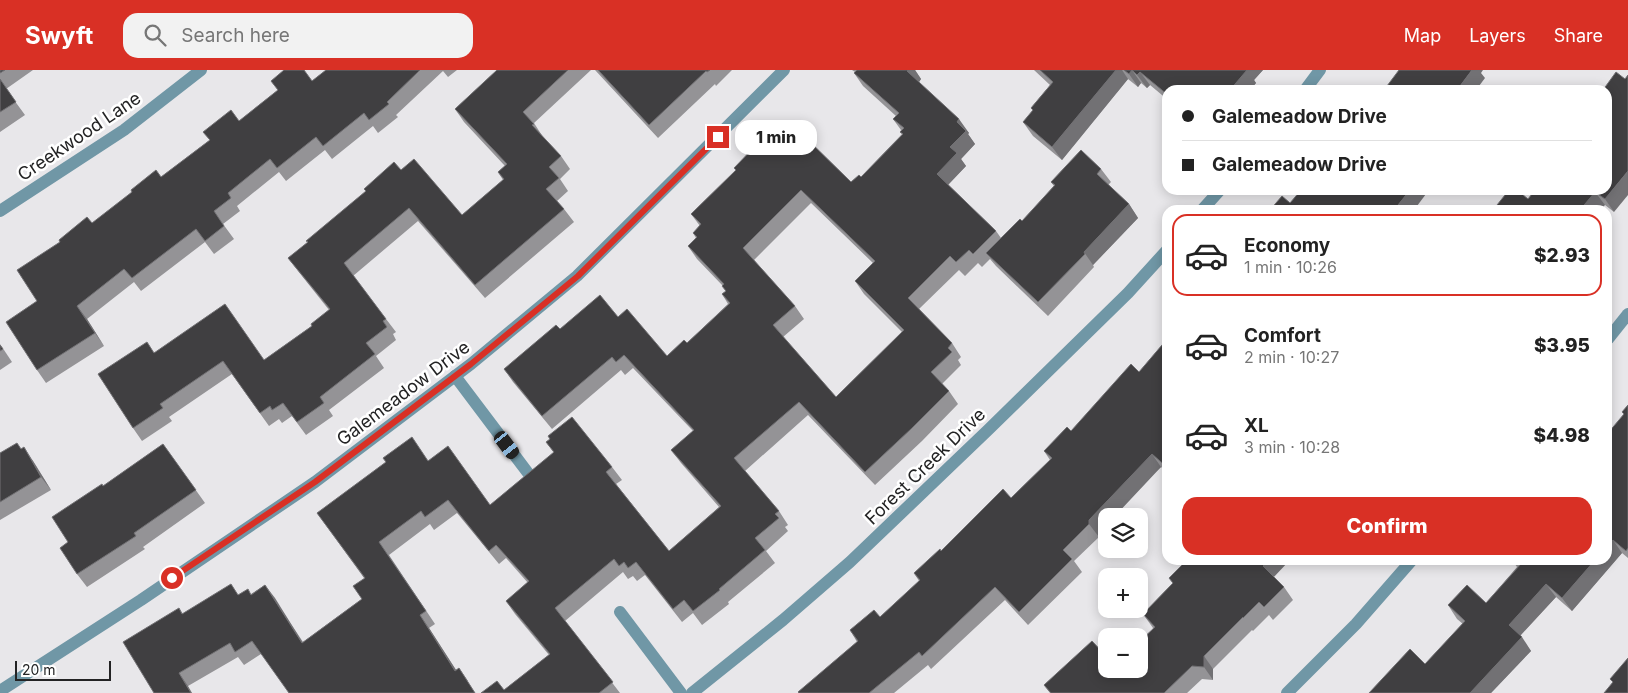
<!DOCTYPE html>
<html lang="en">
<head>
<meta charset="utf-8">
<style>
	body { margin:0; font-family:Inter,sans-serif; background:#f2f2f2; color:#222; height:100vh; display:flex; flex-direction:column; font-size:19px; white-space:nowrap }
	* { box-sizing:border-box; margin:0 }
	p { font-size:16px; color:#767676 }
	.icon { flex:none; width:28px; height:28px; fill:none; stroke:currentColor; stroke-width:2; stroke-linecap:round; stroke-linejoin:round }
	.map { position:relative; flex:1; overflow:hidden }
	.panel { position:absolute; left:1162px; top:135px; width:450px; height:360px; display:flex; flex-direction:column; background:#fff; border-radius:15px; box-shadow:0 2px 12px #0003 }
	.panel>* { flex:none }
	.hud { position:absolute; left:1162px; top:15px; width:450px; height:110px; border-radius:15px; box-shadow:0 2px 12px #0003; display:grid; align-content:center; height:110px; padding:0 20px; background:#fff }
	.tools { position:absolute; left:1098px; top:438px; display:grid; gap:10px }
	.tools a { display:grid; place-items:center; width:50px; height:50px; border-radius:10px; background:#fff; box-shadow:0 2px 12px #0003; font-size:25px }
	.scale { position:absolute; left:15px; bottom:12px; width:96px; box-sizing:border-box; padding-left:5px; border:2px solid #232324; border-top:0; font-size:14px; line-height:18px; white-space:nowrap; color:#232324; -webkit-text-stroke:4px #fff; paint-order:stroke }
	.end { position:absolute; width:22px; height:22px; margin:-11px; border:6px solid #d93025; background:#fff; box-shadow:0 0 0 2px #fff }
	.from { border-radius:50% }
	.bubble { position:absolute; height:35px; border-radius:15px; background:#fff; box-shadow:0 2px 12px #0003; font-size:16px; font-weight:800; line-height:35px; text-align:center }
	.car { position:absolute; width:15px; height:30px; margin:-15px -8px; border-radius:6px; box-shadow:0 0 4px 1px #0007; background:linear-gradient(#222 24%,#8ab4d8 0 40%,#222 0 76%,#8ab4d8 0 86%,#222 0) }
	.hud b { display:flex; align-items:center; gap:18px; height:48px; font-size:19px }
	.hud b+b { border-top:1px solid #e0e0e0 }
	.hud i { width:12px; height:12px; background:#222 }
	ul { padding:9px 0 0; list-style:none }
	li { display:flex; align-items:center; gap:15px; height:82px; margin:0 10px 8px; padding:0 10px; border:2px solid transparent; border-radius:15px }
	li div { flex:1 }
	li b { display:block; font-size:19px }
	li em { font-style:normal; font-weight:800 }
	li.active { border-color:#d93025 }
	li>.icon { width:45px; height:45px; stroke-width:1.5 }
	.button { display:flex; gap:10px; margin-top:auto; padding:10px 20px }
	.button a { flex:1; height:58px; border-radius:15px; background:#d93025; color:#fff; font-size:20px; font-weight:800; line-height:58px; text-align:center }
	header { display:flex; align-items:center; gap:30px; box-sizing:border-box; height:70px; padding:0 25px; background:#d93025; color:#fff }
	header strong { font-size:24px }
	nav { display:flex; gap:28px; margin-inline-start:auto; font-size:18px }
	.search { width:350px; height:45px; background:#f2f2f2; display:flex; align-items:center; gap:12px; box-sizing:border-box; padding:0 18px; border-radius:15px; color:#767676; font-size:19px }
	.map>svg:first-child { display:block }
</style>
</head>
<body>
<header>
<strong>Swyft</strong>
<div class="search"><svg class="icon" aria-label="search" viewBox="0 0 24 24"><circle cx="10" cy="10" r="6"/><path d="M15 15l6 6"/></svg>Search here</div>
<nav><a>Map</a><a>Layers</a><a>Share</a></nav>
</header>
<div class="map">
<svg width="1628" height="623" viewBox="0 0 1628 623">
	<rect width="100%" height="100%" fill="#e8e7ea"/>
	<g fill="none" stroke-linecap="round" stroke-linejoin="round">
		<g stroke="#7097a6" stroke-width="12">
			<path d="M455 306 528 403"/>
			<path d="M620 542 681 623"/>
		</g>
		<g stroke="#7097a6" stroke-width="12">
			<path d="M1305 20 1320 0"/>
			<path d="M1202 140 1220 120"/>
			<path d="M0 141 124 60 201 0"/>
			<path d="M1608 269 1628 244"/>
			<path d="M0 621 141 530 315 412 471 294 577 206 784 0"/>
			<path d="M692 623 783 550 850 492 988 360 1128 223 1168 179"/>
			<path d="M1287 623 1356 554 1412 490"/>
		</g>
	</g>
	<g fill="#949396" fill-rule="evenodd">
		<path d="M0 0H33L6 19 25 45 0 62Z"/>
		<path d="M326 0H457L448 7 443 1 396 45 398 47 378 63 373 56 332 89 325 80 286 111 279 102 237 136 240 141 223 154 234 169 214 184 205 172 141 221 134 212 87 249 104 276 46 313 37 300V231L60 172 92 153 161 107 210 70 203 62 239 51 278 20 271 11H312Z"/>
		<path d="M497 0H591L534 53 543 67 561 86 570 99 560 109 568 121 557 131 564 139 574 152 485 228 418 151 353 206 396 262 393 264 396 270 376 286 384 298 329 340 333 346 306 365 292 346 282 353 279 349 269 356 232 304 169 347 172 351 142 371 133 358 154 282 264 290 312 256 329 240 298 201 288 188 401 100 462 145 503 110 498 102 505 96 464 52 455 39Z"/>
		<path d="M595 0H732L716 16 715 14 658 68Z"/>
		<path d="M852 0H915L921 9 919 12 969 63 968 64 975 74 961 89 966 96 948 115 996 161 1001 168 1022 151 1054 116 1051 112 1101 99 1111 112 1108 115 1129 134 1138 148 1093 195 1094 197 1048 246 996 196 990 189 982 197 978 193 965 206 959 200 919 239 952 273 961 287 958 290 961 295 942 314 949 321 958 334 922 371 875 415 808 345 745 401 779 441 788 455 785 457 788 461 766 481 775 493 728 532 729 534 702 555 693 543 682 552 645 505 637 511 633 506 628 509 623 502 565 551 620 623H481L504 620 549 585 515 544 506 531 528 513 506 488 499 494 457 443 434 460 430 454 389 485 435 554 429 558 456 600 459 598 468 611 261 584 244 595 238 587 188 616 154 623 179 538 183 544 238 525 251 524 265 515 303 572 362 529 364 508 317 443 428 391 490 435 554 383 546 372 612 397 622 410 616 414 669 481 719 437 681 393 671 380 693 361 633 298 625 305 621 300 552 359 513 312 504 299 560 259 618 247 667 286 687 273 728 234 722 224 726 221 722 215 697 189 688 176 696 168 693 163 700 156 691 144 736 101 734 98 771 81 797 67 851 112 861 107 902 64 900 62 901 60 893 49 896 46 863 16 854 3 855 2ZM811 133 873 193 855 211 864 224 902 262 836 327 783 267 804 249 795 236 754 190Z"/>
		<path d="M1034 0H1263L1254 10 1256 13 1250 20H1168V30L1150 15 1147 18 1141 13 1138 17 1128 9 1062 90 1033 66 1023 52 1033 41 1031 38 1050 15Z"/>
		<path d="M1608 120 1614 142 1605 135 1528 129Z"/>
		<path d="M1168 268V403L1161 397 1106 446V455L1098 464 1099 467 1074 491 1082 502 1028 555 1005 530 931 599 928 595 894 623H799L857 572 850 560 880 547 919 511 914 503 1011 428 1050 390 1044 381 1071 361 1139 302Z"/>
		<path d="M0 274 12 292 0 300Z"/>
		<path d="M1628 335V488L1622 483 1572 541 1556 527 1520 566 1531 581 1491 623H1369L1425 594 1463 554 1457 549 1448 535 1486 533 1517 497 1512 490H1608L1624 344 1622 342Z"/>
		<path d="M163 374 205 433 143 477 145 479 87 517 77 504 68 472 103 416Z"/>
		<path d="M21 379 33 391 51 420 0 450V383Z"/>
		<path d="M1274 507 1284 517 1293 530 1273 550 1269 545 1253 561 1252 560 1213 599V610L1202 609 1187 623H1050L1044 615 1106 599H1139L1153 558 1143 544 1173 513 1169 508Z"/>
	</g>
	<g fill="#727174">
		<path d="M909 0H915L921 9 917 15 907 1Z"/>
		<path d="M1116 0H1122L1128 9 1062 90 1052 77Z"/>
		<path d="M1132 0 1141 13 1138 17 1129 4Z"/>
		<path d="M1246 0H1263L1254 10 1256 13 1250 20H1230Z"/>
		<path d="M1472 0H1483L1481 3 1485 8 1476 20H1457Z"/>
		<path d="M1140 2 1150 15 1147 18 1137 5Z"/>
		<path d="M959 49 969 63 968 64 975 74 961 89 966 96 946 117 937 104 950 77 957 52Z"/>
		<path d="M1628 101V125L1614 142 1605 129Z"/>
		<path d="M1410 120H1429L1414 140H1394Z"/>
		<path d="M1595 122 1605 135 1600 140H1580Z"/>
		<path d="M1129 134 1138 148 1093 195 1084 182Z"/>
		<path d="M1383 136 1385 140H1379Z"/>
		<path d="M77 236 87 249 104 276 95 263Z"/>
		<path d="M24 377 33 391 51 420 41 407Z"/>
		<path d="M1152 384 1161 397 1115 446H1106V455L1098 464 1099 467 1089 454V450Z"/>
		<path d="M1613 470 1622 483 1572 541 1562 528 1595 490H1608V476Z"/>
		<path d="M1269 490H1290L1272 509 1263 496Z"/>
		<path d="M1546 514 1556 527 1518 568 1509 555Z"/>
		<path d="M265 515 275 528 311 586 302 573Z"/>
		<path d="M420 545 429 558 465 614 455 601Z"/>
		<path d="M1522 567 1531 581 1491 623H1470Z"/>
		<path d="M1204 586 1213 599V610L1204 597Z"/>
		<path d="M179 603 188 616 192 623H191Z"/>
	</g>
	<g fill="#403f41" stroke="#727174" fill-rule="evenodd">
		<path d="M0 0H5L0 3Z"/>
		<path d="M284 0H304L312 11 326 0H420L387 32 389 34 369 50 364 43 323 76 316 67 277 98 270 89 228 123 231 128 214 141 224 156 205 171 196 159 132 208 124 199 77 236 95 263 37 300 6 252 37 231 17 200 60 172 59 170 87 147 92 153 132 122 131 120 156 100 161 107 210 70 203 62 231 40 239 51 278 20 271 11Z"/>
		<path d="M497 0H568L523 42 534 54 532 55 561 86 549 97 559 108 546 119 564 139 475 215 409 138 344 193 386 249 383 251 387 257 366 273 375 284 320 327 324 333 297 352 283 333 272 340 270 336 260 343 223 291 160 334 163 338 133 358 98 304 147 272 154 283 225 234 264 290 312 256 311 254 330 239 288 188 308 172 306 171 366 121 364 119 394 92 401 100 414 89 462 145 504 109 498 102 507 94 455 39Z"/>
		<path d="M598 0H710L707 2 706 1 649 55Z"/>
		<path d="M857 0H909L907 1 959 49 957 52 966 61 950 77 957 83 937 104 996 161 973 184 969 180 956 192 950 186 908 228 952 273 948 278 952 282 931 302 949 321 912 358 865 402 799 332 734 388 779 441 775 444 779 448 755 468 765 480 719 519 720 520 693 541 684 530 673 539 636 492 628 498 624 492 619 496 614 489 555 538 613 612 599 623H481L497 611 504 620 550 584 506 531 529 511 496 475 489 481 448 430 425 447 421 441 379 472 426 541 420 545 455 601 459 598 475 623H289L252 571 235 582 230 573 179 603 191 623H154L123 572 179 538 182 544 231 514 238 525 248 519 251 525 265 515 302 573 362 529 353 516 365 508 317 443 386 392 383 388 412 367 428 391 448 376 490 435 554 382 546 372 550 369 548 366 572 347 612 397 606 402 669 481 721 436 671 380 694 360 624 285 616 292 612 287 542 346 504 299 556 255 560 259 600 225 618 247 627 239 667 286 684 270 687 273 730 233 722 224 726 221 722 216 724 214 688 176 697 167 693 163 701 154 691 144 736 100 734 98 761 70 771 81 791 62 797 67 801 63 851 112 859 105 861 107 903 64 900 62 904 58 893 49 899 43 854 3ZM801 120 875 191 855 211 904 260 836 327 773 255 795 236 743 178Z"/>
		<path d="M1040 0H1116L1052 77 1023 52 1033 40 1031 38 1053 12Z"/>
		<path d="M1124 0H1247L1230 20H1168V25L1140 2 1137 5 1132 0 1129 4Z"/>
		<path d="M1399 0H1472L1457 20H1384Z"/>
		<path d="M1616 2 1625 9 1628 5V101L1605 129 1595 122 1580 140H1493L1509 120H1517L1528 129 1535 120H1608V20H1603Z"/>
		<path d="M0 9 16 32 0 42Z"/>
		<path d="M1081 80 1101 99 1097 104 1129 134 1084 182 1085 184 1038 232 986 183 1020 149 1022 151 1055 115 1051 112Z"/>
		<path d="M1301 120H1410L1394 140H1388L1383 136 1379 140H1270L1282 126 1290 133Z"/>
		<path d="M1168 268V398L1152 384 1089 450V454L1063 480 1072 489 1019 542 995 517 922 586 919 582 869 623H799L798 622 858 571 850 560 874 540 880 547 920 510 914 503 940 479 941 481 1003 419 1011 428 1052 388 1044 381 1067 357 1071 361 1131 294 1139 302Z"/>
		<path d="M0 275 3 279 0 281Z"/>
		<path d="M1628 335V478L1626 481 1613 470 1608 476V363L1624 344 1622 342Z"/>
		<path d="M17 373 21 379 24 377 41 407 0 432V383Z"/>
		<path d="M163 374 196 420 134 463 136 466 77 504 60 478 68 472 52 447 102 414 103 416Z"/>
		<path d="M1187 490H1269L1263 496 1284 517 1264 537 1259 532 1243 548V547L1204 586V597L1192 596 1164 623H1051L1044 615 1092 571 1106 586V599H1139V572L1155 557 1143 544 1173 513 1169 508Z"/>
		<path d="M1514 490H1595L1562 528 1546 514 1509 555 1522 567 1470 623H1369L1410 579 1425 594 1465 551 1448 535 1467 515 1486 533 1520 495Z"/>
		<path d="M1628 588V623H1604L1613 612 1610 609Z"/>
	</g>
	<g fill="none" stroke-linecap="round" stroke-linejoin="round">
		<path stroke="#d93025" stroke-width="6" d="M172 508 315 412 471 294 578 206 718 67"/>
	</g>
	<g text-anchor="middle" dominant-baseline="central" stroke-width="5" stroke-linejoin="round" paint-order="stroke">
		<g font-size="18" fill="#232324" stroke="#fff">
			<text transform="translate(79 66) rotate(-34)">Creekwood Lane</text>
			<text transform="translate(403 323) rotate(-37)">Galemeadow Drive</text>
			<text transform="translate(925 396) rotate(-44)">Forest Creek Drive</text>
		</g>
	</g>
</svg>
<div class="tools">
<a><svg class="icon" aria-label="layers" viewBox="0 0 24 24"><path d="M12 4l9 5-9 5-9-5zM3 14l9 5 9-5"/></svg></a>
<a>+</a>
<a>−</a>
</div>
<div class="scale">20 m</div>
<i class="end from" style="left:172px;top:508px"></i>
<i class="end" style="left:718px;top:67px"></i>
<div class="bubble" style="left:735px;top:50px;width:82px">1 min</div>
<i class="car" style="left:507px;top:375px;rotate:143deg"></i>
<div class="hud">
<b><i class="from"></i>Galemeadow Drive</b>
<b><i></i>Galemeadow Drive</b>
</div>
<section class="panel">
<ul>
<li class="active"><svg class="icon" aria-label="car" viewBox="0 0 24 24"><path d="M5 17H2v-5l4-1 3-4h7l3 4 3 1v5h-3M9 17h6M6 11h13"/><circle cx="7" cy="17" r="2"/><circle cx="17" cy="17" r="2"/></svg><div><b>Economy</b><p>1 min · 10:26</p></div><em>$2.93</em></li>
<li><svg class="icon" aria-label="car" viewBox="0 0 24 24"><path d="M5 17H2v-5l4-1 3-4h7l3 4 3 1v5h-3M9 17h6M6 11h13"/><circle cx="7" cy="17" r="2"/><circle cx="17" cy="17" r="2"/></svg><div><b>Comfort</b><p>2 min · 10:27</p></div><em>$3.95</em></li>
<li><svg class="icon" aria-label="car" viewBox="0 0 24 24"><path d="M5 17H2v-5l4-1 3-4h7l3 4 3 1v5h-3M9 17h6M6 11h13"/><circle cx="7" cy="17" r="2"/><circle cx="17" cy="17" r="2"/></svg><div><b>XL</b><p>3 min · 10:28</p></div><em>$4.98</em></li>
</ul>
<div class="button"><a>Confirm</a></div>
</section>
</div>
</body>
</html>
